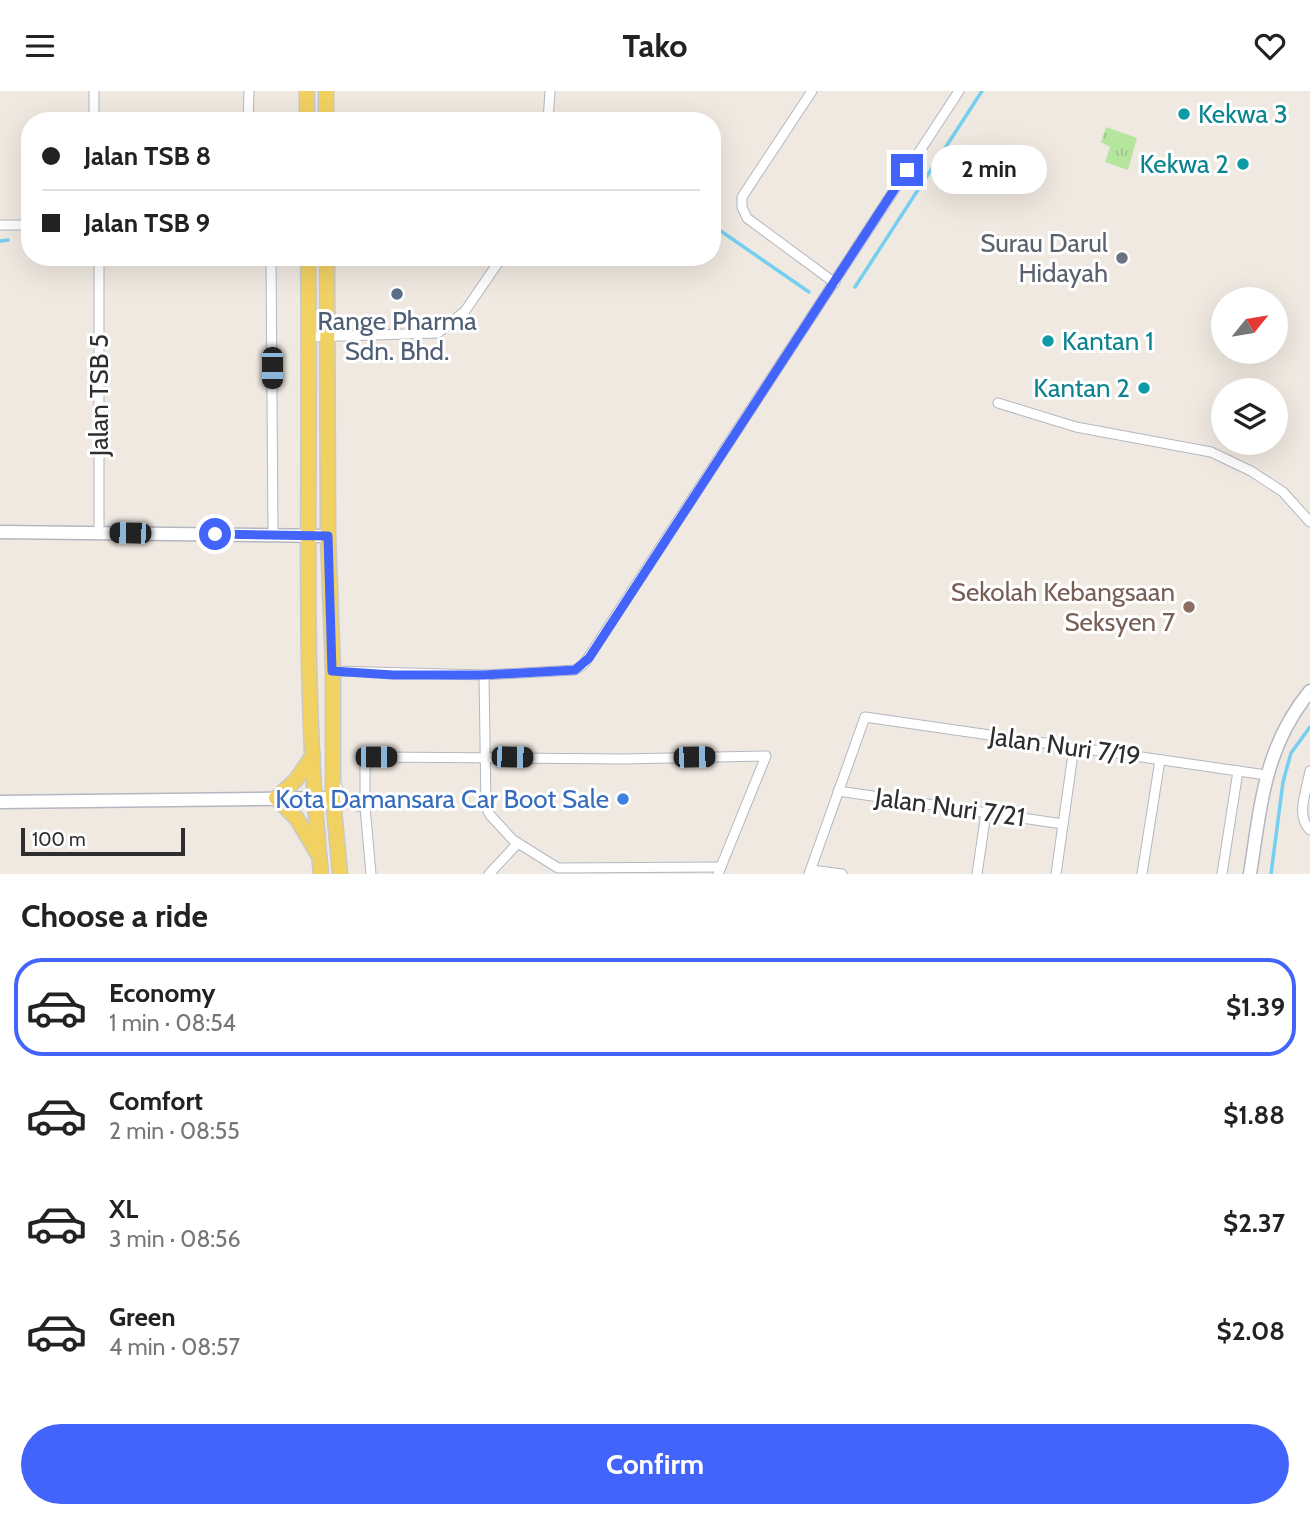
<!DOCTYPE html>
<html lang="en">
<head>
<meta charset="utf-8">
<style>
	body { margin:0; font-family:Cabin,sans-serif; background:#f6f6f6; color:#222; height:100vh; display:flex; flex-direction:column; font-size:26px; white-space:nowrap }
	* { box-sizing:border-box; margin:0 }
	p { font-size:23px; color:#767676 }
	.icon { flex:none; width:38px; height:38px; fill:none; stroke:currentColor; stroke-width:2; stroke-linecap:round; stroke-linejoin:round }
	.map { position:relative; height:783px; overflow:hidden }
	.details { display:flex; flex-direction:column; background:#fff; flex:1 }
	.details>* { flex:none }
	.banner { position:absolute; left:21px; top:21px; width:700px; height:154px; border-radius:28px; box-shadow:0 7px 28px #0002; display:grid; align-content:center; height:154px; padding:0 21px; background:#fff }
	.needle { width:46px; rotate:60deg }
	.tools { position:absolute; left:1211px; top:196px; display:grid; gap:14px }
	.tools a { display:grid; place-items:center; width:77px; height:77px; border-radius:50%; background:#fff; box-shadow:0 7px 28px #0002; font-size:35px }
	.scale { position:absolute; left:21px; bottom:18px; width:164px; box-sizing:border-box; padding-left:7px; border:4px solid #2e2e2e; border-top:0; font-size:19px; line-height:24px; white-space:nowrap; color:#2e2e2e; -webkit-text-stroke:5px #fff; paint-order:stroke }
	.end { position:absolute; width:32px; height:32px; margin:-16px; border:9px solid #4264fb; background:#fff; box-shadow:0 0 0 4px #fff }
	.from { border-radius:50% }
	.bubble { position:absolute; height:49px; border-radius:24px; background:#fff; box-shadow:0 7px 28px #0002; font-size:23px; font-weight:700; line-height:49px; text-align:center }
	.car { position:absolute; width:21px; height:42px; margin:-21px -10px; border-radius:9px; box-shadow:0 0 5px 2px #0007; background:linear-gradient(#222 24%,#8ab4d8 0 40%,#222 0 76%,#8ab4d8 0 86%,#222 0) }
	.banner b { display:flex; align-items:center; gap:24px; height:66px; font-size:26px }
	.banner b+b { border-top:2px solid #e0e0e0 }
	.banner i { width:18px; height:18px; background:#222 }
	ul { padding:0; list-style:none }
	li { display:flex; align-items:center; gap:21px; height:98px; margin:0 14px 10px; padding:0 7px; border:4px solid transparent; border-radius:28px }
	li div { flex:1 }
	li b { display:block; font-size:26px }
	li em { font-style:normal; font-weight:700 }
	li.current { border-color:#4264fb }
	li>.icon { width:63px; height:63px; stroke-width:1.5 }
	h2 { padding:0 21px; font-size:32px; line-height:84px }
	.primary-button { display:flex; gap:14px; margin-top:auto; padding:14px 21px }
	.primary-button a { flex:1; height:80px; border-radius:42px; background:#4264fb; color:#fff; font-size:28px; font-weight:700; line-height:80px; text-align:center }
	header { display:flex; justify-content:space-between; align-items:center; height:91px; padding:0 21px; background:#fff; font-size:32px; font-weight:700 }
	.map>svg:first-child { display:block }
</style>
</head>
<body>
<header><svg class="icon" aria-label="menu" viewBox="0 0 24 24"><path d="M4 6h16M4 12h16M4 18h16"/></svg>Tako<svg class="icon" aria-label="heart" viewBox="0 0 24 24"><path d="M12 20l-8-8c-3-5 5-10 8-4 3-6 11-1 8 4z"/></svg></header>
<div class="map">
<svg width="1310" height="783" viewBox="0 0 1310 783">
	<defs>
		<pattern id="park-tufts" width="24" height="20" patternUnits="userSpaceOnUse" patternTransform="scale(1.75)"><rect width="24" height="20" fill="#b6e59e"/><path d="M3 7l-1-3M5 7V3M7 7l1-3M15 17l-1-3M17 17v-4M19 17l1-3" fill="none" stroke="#9dc588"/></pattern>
	</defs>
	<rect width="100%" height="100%" fill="#efe9e1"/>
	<path fill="url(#park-tufts)" d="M1106 36 1137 47 1128 79 1105 71 1110 56 1101 51Z"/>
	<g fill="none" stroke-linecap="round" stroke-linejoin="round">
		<g stroke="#75cff0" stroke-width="3.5">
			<path d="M712 134 809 201"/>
			<path d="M0 150 8 149"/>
			<path d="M855 196 982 0"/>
			<path d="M1271 783 1283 691 1291 662 1310 636"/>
		</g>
		<defs>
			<g id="street">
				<path d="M812 0 742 106V116L747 127 835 192"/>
				<path d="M94 30V0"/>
				<path d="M248 30 249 0"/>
				<path d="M548 30 550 0"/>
				<path d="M0 134H30"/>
				<path d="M271 166 273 444"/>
				<path d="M309 246 438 242 465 220 502 166"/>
				<path d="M998 312 1076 336 1211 361 1251 380 1283 401 1310 431"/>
				<path d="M99 442V166"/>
				<path d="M333 580 484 584 575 579 584 573 959 0"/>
				<path d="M484 584 486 716 490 724 513 749 558 777 721 776"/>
				<path d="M1310 680C1307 698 1295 725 1310 739"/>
				<path d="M336 693C342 710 347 715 365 716"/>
				<path d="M838 700 1063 733"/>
				<path d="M811 779 842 783"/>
				<path d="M371 783 365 716V676L376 666 623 668 766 665 718 783"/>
				<path d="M489 783 518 752"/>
				<path d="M809 783 865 626 1266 684"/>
				<path d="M977 783 986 722"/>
				<path d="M1056 783 1074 656"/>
				<path d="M1142 783 1160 669"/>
				<path d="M1222 783 1238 680"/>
			</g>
			<g id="secondary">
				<path d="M0 441 328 445"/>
				<path d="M0 711 333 707"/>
				<path d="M1250 783C1261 714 1264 656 1310 600"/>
			</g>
			<g id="primary">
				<path d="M326 0V30"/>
				<path d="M307 30V0"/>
				<path d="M308 166C312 372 300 578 321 783"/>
				<path d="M327 166 328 445 333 580V707L340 783"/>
				<path d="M313 664 296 689 276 707 297 728 317 762"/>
			</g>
		</defs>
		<use href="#street" stroke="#b4b7c1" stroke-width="11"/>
		<use href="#secondary" stroke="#b4b7c1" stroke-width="15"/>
		<use href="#primary" stroke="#c9c9c9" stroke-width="17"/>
		<use href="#street" stroke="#fff" stroke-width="9"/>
		<use href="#secondary" stroke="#fff" stroke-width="12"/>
		<use href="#primary" stroke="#f2d163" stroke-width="14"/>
	</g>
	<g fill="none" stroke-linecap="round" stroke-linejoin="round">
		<path stroke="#4264fb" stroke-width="9" d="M215 443 328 445 332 580 393 584H484L575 579 589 567 907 79"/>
	</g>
	<g fill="#0f9aa8" stroke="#fff" stroke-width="2.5">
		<circle cx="1184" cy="23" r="7"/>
		<circle cx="1243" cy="73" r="7"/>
		<circle cx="1048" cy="250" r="7"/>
		<circle cx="1144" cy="297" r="7"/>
	</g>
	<circle fill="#6b7280" stroke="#fff" stroke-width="2.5" cx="1122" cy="167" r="7"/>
	<circle fill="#5c6f8a" stroke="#fff" stroke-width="2.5" cx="397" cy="203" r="7"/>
	<circle fill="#8d6e63" stroke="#fff" stroke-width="2.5" cx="1189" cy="516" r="7"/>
	<circle fill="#3f7fe0" stroke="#fff" stroke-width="2.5" cx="623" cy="708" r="7"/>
	<g text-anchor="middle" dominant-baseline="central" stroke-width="6" stroke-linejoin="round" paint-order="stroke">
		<g font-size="26" fill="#0d838f" stroke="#fff" text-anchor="start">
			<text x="1198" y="23">Kekwa 3</text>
			<text x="1229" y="73" text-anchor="end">Kekwa 2</text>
			<text x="1062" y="250">Kantan 1</text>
			<text x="1130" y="297" text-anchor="end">Kantan 2</text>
		</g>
		<g font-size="26" fill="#5b616d" stroke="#fff" text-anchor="end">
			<text x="1108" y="152">Surau Darul<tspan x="1108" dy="30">Hidayah</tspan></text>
		</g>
		<g font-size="26" fill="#4e5e75" stroke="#fff">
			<text x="397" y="230">Range Pharma<tspan x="397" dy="30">Sdn. Bhd.</tspan></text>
		</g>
		<g font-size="26" fill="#2e2e2e" stroke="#fff">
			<text transform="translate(99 304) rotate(-90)">Jalan TSB 5</text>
			<text transform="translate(1065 655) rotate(8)">Jalan Nuri 7/19</text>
			<text transform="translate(950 716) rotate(8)">Jalan Nuri 7/21</text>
		</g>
		<g font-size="26" fill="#785e54" stroke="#fff" text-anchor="end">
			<text x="1175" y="501">Sekolah Kebangsaan<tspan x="1175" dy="30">Seksyen 7</tspan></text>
		</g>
		<g font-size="26" fill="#366cbe" stroke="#fff" text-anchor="end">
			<text x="609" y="708">Kota Damansara Car Boot Sale</text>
		</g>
	</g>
</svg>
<div class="tools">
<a><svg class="needle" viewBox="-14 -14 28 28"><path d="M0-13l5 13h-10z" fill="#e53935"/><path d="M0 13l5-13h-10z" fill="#767676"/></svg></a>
<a><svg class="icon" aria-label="layers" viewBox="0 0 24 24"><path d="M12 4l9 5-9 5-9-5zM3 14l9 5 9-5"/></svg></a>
</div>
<div class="scale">100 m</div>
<i class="end from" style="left:215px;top:443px"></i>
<i class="end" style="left:907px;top:79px"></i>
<div class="bubble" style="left:931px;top:54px;width:116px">2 min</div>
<i class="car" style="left:272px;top:277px;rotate:180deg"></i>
<i class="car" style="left:130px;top:442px;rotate:271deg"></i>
<i class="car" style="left:376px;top:666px;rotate:90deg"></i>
<i class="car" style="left:512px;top:666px;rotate:91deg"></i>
<i class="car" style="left:694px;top:666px;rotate:89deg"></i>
<div class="banner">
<b><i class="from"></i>Jalan TSB 8</b>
<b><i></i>Jalan TSB 9</b>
</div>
</div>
<section class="details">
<h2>Choose a ride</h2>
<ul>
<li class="current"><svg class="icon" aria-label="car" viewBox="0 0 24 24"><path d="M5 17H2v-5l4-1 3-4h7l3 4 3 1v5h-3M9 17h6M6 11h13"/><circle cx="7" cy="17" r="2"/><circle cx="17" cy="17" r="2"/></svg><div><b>Economy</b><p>1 min · 08:54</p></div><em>$1.39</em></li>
<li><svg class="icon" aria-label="car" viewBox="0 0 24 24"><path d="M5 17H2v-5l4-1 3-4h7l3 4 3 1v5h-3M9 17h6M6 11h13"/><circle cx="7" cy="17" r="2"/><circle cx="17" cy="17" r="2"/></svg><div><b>Comfort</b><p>2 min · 08:55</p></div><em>$1.88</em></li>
<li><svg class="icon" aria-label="car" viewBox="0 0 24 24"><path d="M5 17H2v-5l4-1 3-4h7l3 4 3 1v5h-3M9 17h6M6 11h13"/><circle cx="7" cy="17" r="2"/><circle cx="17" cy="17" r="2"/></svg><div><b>XL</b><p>3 min · 08:56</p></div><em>$2.37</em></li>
<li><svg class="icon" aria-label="car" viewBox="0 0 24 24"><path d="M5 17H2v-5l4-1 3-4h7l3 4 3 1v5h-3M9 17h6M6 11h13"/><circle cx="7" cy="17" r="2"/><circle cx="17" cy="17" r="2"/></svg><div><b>Green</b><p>4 min · 08:57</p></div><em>$2.08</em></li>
</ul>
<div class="primary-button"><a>Confirm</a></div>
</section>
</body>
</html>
